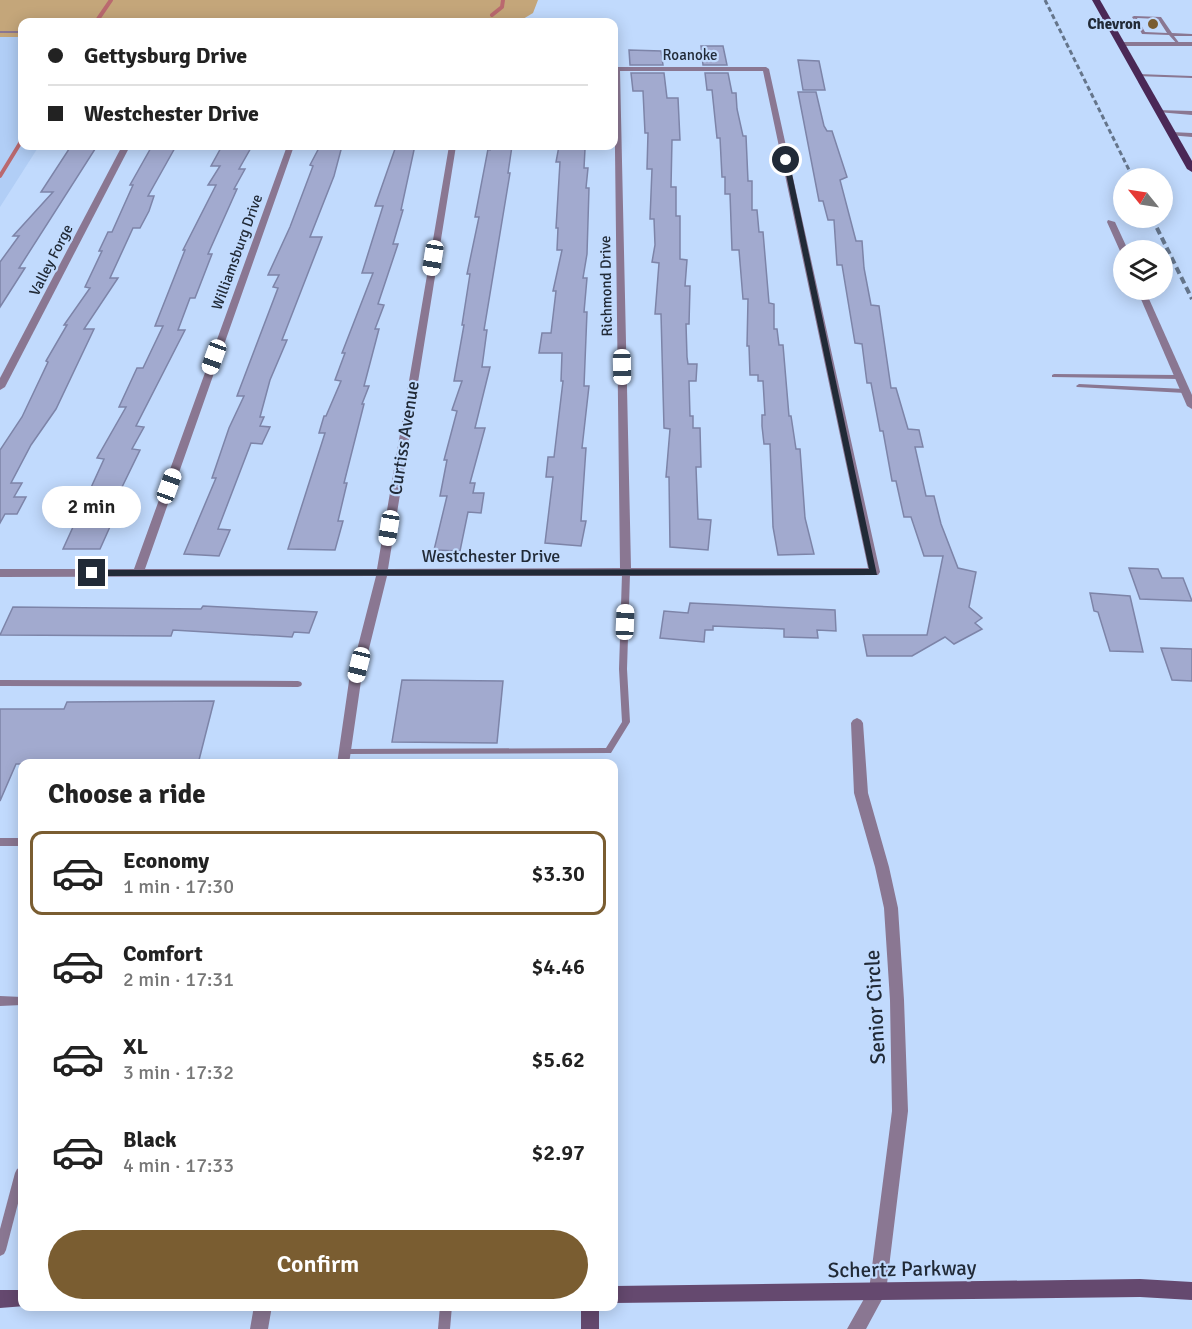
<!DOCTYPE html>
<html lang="en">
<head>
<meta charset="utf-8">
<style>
	body { margin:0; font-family:Signika,sans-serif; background:#f6f6f6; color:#222; height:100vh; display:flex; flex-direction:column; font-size:22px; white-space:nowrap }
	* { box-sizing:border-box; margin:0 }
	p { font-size:20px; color:#767676 }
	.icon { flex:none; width:33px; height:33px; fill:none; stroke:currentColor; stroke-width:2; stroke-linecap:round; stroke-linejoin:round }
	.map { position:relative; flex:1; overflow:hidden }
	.details { position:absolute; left:18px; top:759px; width:600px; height:552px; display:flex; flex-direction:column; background:#fff; border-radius:12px; box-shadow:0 3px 15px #0003 }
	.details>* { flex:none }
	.guide { position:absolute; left:18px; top:18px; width:600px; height:132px; border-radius:12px; box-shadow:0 3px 15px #0003; display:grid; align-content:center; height:132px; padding:0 30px; background:#fff }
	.needle { width:39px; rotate:300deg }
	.fabs { position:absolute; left:1113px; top:168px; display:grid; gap:12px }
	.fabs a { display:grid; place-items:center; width:60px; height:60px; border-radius:50%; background:#fff; box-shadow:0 3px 15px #0003; font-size:30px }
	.end { position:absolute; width:27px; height:27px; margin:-14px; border:8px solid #212a37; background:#fff; box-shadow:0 0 0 3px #fff }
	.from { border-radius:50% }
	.bubble { position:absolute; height:42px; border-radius:21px; background:#fff; box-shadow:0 3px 15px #0003; font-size:20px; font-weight:600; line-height:42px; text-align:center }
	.car { position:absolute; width:18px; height:36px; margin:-18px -9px; border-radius:8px; box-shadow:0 0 4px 2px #0007; background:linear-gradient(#fff 24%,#345 0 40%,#fff 0 76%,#345 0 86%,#fff 0) }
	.guide b { display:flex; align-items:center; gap:21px; height:57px; font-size:22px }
	.guide b+b { border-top:2px solid #e0e0e0 }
	.guide i { width:15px; height:15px; background:#222 }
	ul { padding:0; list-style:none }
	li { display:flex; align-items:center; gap:18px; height:84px; margin:0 12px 9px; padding:0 18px; border:3px solid transparent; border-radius:12px }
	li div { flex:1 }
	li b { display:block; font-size:22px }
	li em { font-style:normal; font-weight:600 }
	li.on { border-color:#7a5d31 }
	li>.icon { width:54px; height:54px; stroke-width:1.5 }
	h2 { padding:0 30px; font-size:27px; line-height:72px }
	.primary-button { display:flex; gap:12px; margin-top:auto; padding:12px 30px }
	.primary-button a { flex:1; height:69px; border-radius:36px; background:#7a5d31; color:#fff; font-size:24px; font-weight:600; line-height:69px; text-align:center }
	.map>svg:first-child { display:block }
</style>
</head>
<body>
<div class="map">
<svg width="1192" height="1329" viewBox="0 0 1192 1329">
	<rect width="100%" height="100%" fill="#c1dafd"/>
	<path fill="#b1cef6" d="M0 37H22V146H39L0 207Z"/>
	<path fill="#c4a67a" d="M0 0H538L533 13 518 22H22V37H0Z"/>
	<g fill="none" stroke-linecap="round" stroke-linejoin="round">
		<g stroke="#ba696f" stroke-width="4">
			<path d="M492 15 502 7 503 0"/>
			<path d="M96 22 111 0"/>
			<path d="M0 176 22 140"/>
		</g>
	</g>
	<g fill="#a2aacf" stroke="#7d84a8" stroke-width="1.5">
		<path d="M701 46H723L727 65H703Z"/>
		<path d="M629 50 661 51 663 65H630Z"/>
		<path d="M798 60 819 61 825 90H803Z"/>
		<path d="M631 73H664L667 98H678L680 140H672L671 187H676V216H680V259L687 260 685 286H690L689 324H686L687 357 688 364H697L696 381H689L690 416H693V428H700L701 467H696L698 519 711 520 708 550 670 547 669 477H666L670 429 664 428 661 314H655L659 263 652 262 655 245 654 219H650L652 169H647L648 133H645L643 91H633Z"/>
		<path d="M705 73H728L732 93H736L737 109 743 136H746L748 181H752V210H757L759 232H763L769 303 774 304V329H777L779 345H783L789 416H791L796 449H800L805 518 814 554 778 555 773 527 770 444H764L762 426V415H765L763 381H758V375H750L749 346H747L748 299H743L739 250H732L730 194H725V177H722L720 138H717L712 90H707Z"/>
		<path d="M798 92H816L824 126 827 131H832L847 177 840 180 856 241H862L864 268 871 305 879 306 891 388H896L908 429 919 430 923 447H915L926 496H934L941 524 958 568 976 572 969 607 982 618 975 623 982 629 954 644 945 637 912 656H867L863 635H927L943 556H924L911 517H904L896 481H892L883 431H880L871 383H867L862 344 855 343 842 265H837L834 220H828L823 201H819Z"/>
		<path d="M71 146H97L19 268H25L0 307V262L19 236H13L53 192H41Z"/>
		<path d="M152 146H176L148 196H154L149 211 140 228H133L110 278H118L84 329H94L56 409 31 445 11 483H22L14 497H26L17 514H5L0 523V450L22 417 48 362 46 361 67 325H64L90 288 85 287 102 251H99L108 232H112L133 185H130Z"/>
		<path d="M222 146H252L239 169H245L234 189H237L208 254H212L195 298H190L178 330H185L136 426 144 427 132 449 140 450 106 520H113L100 549H63L104 459 97 458 126 407H119L137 368H143L163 326H155L185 250H183L216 185H208L220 166H211Z"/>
		<path d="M320 146H342L334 176 310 237H322L282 340H287L270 380 260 417H264L260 426 270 427 262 444 251 443 218 529 230 530 219 556 184 554 216 478H212L229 428 244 396H237L278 288 273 287 279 275H268L290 227 313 166 310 165Z"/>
		<path d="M396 146H414V150L401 210H403L393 244H398L378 304 384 305 375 329H379L364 386H369L362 404H364L344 483H347L338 521H343L335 550 288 549 325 433H319L324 416H326L341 381 335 380 345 353H342L373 273H362L383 206H375Z"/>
		<path d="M491 146H512L508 173H510L484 330H487L482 367H490L475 428H485L470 483H475L473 493H484L481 513 468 512 460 551 434 550 447 496H440L447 460H444L457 411 452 410 462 381H454L464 325H462L470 274H467L479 217H475L488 149 490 150Z"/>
		<path d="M559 146H578V149H585L584 168H588L586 188H589L587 254 583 278H587L584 312H587L584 386H589L582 448H586L581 521H586L581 546 545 543 553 477H546L548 457H554L563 381H561L562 353H539L542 333H551L556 291H553L562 250H557L558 228H556L560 162H556Z"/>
		<path d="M1129 568 1158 569 1162 578H1183L1192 601 1140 599Z"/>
		<path d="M1090 593 1130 596 1143 652 1110 651 1098 612 1094 611Z"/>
		<path d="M690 603 835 610 836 631 817 630 818 638 784 637V629L713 626V630H705L704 642 660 638 664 611 688 613Z"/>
		<path d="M203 606 317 612 309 633 294 632 292 637 173 630 171 636 0 635 13 607 201 609Z"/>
		<path d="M1161 648 1192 649V681L1172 680Z"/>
		<path d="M402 680 503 681 497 743 392 742Z"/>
		<path d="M214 701 198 764H16L0 801V709H64L67 702Z"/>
	</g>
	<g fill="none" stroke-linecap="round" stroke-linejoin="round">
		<g fill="#8a7792" fill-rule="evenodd">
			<path d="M1134 16 1161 17 1172 33 1192 34V36H1174L1180 44 1178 45 1169 35 1142 34 1137 24 1109 23 1107 22 1109 21 1135 22 1132 17ZM1137 18 1158 19 1167 33 1145 32Z"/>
			<rect x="0" y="31" width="22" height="2"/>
			<path d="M1138 74 1192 76V78L1136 76V74Z"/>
			<path d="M1156 110 1192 111V115L1158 112H1156Z"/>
			<path d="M1171 132 1192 133V137L1169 135 1168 134Z"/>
			<path d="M1054 374 1179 375 1182 377 1179 379 1052 377V375Z"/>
			<path d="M1079 384 1185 389 1188 391 1185 393 1077 387 1076 386Z"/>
			<path d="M626 571 630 574 627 669 630 722 611 753 342 754 341 752 342 750 345 749 606 748 622 722 619 669 622 574Z"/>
			<path d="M0 680 298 681 301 682 302 684 301 686 298 687 0 686Z"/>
			<rect x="0" y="838" width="22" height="8"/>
			<path d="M0 996 22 997V1005L0 1006Z"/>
			<path d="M21 1167 22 1168V1188L6 1250 4 1254 0 1256V1229L15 1173 17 1169Z"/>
			<path d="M440 1306H452L450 1329H438Z"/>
		</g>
		<g fill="#8a7792" fill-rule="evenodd">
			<path d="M1192 42V46H1121L1118 44 1121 42Z"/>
			<path d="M614 67H766L769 69 880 572 878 575 630 576 626 578 622 576H387L361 681 349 764H337L349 681 376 576 0 577V569H134L287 146H294L145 569H377L449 146H456L388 569 620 568ZM620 71H763L868 568H631Z"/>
			<path d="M122 146H130L5 387 0 390V378Z"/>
			<path d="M1108 220 1115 222 1128 250H1124V253L1120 251 1107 222Z"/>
			<path d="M1137 290H1145L1192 395V409L1187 406Z"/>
			<path d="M857 718 861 720 863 723 868 793 889 867 898 908 904 1000 908 1111 886 1292 866 1329H847L869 1290 892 1111 890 1000 884 908 875 867 854 793 851 723 853 720Z"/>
			<path d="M254 1306H272L268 1329H250Z"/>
		</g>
		<g fill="#65496f" fill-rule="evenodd">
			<path d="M1140 1279 1192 1282V1300L1140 1297 614 1303V1286Z"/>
			<path d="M0 1290H22V1306H25L0 1308Z"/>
			<rect x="581" y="1306" width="18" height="23"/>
		</g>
		<path fill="#4a2856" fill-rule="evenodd" d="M1092 0H1100L1192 161V172L1187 169Z"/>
		<path stroke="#65758b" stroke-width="3" stroke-dasharray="5 3" stroke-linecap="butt" d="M1045 0 1133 178"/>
		<path stroke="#65758b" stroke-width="4" stroke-dasharray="7 4" stroke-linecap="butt" d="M1152 218 1192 299"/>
	</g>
	<path fill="#212a37" d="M786 158 789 160 877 575 92 576 88 573 92 570 869 569 783 160Z"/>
	<circle fill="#7a5d31" stroke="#c1dafd" stroke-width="2" cx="1153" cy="24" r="6"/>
	<g text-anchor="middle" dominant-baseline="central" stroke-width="4.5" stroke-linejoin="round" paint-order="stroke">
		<g font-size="15" font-weight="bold" fill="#212a37" stroke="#c1dafd" text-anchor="end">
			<text x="1141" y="24">Chevron</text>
		</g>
		<g font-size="15" fill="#212a37" stroke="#c1dafd">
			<text x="690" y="55">Roanoke</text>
			<text transform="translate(237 252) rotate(-70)">Williamsburg Drive</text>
			<text transform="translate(51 260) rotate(-63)">Valley Forge</text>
			<text transform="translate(606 286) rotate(-91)">Richmond Drive</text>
		</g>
		<g font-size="18" fill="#212a37" stroke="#c1dafd">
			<text transform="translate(404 438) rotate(-81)">Curtiss Avenue</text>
			<text x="491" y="556">Westchester Drive</text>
		</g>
		<g font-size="21" fill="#212a37" stroke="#c1dafd">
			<text transform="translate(875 1007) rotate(-93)">Senior Circle</text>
			<text transform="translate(902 1269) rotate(-1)">Schertz Parkway</text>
		</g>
	</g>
</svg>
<div class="fabs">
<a><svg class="needle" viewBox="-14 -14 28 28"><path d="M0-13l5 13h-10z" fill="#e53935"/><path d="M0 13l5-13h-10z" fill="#767676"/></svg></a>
<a><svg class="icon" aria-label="layers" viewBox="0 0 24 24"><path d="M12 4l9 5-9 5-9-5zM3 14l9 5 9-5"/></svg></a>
</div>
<i class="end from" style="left:786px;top:160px"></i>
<i class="end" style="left:92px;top:573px"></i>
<div class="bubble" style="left:42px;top:486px;width:99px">2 min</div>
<i class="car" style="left:433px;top:258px;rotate:189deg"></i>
<i class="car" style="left:214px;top:357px;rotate:200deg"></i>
<i class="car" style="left:622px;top:367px;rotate:179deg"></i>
<i class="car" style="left:169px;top:486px;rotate:20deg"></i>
<i class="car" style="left:389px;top:528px;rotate:189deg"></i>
<i class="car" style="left:625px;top:622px;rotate:2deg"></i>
<i class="car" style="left:359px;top:665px;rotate:194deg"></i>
<div class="guide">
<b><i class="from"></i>Gettysburg Drive</b>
<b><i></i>Westchester Drive</b>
</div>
<section class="details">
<h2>Choose a ride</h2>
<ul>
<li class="on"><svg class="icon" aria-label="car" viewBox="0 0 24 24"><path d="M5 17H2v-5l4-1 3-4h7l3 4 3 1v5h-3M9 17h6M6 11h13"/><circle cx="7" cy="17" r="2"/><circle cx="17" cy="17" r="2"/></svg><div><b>Economy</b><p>1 min · 17:30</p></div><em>$3.30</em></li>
<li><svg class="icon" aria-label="car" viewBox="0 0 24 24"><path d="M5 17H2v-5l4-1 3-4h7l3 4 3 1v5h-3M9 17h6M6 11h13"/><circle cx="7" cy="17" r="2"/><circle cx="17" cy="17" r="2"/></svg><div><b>Comfort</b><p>2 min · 17:31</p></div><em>$4.46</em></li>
<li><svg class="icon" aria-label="car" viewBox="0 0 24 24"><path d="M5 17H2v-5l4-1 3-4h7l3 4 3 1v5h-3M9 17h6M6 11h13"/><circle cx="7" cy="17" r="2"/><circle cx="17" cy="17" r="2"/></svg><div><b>XL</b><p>3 min · 17:32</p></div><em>$5.62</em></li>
<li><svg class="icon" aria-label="car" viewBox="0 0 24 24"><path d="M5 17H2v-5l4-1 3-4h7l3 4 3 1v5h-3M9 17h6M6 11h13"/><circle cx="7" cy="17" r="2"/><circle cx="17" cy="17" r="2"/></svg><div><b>Black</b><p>4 min · 17:33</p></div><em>$2.97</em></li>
</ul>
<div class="primary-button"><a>Confirm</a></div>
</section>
</div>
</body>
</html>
